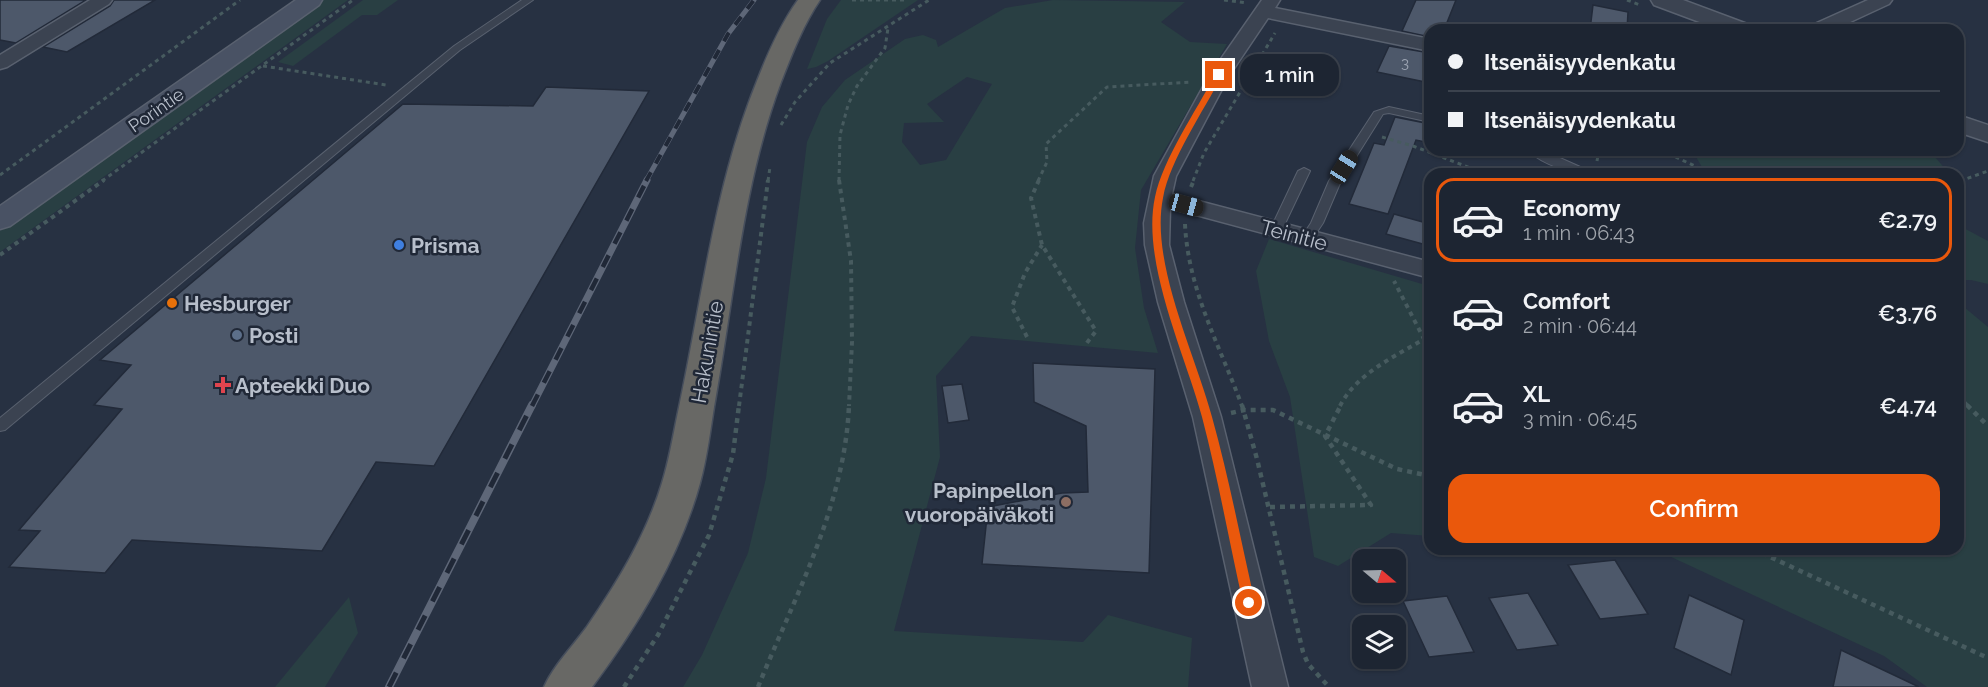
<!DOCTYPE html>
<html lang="en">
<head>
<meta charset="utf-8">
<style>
	body { margin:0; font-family:Raleway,sans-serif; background:#2a313e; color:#f1f3f6; height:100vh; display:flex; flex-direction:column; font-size:22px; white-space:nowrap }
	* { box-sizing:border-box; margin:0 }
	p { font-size:20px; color:#a0a5ac }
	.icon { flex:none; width:33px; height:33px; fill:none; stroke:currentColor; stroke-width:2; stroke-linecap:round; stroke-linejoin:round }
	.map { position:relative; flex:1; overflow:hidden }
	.panel { position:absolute; left:1424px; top:168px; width:540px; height:387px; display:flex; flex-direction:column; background:#1d2532; border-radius:18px; box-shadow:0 2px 4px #0004,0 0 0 2px #3b424d }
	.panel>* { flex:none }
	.top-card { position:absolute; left:1424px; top:24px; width:540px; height:132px; border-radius:18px; box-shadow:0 2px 4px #0004,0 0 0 2px #3b424d; display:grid; align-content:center; height:132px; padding:0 24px; background:#1d2532 }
	.needle { width:39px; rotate:109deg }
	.controls { position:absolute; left:1352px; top:549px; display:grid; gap:12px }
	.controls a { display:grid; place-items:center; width:54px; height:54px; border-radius:12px; background:#1d2532; box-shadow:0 2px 4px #0004,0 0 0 2px #3b424d; font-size:30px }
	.end { position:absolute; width:27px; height:27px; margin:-14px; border:8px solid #ea580c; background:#fff; box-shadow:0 0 0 3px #fff }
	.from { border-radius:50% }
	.bubble { position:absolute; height:42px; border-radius:18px; background:#1d2532; box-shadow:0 2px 4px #0004,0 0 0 2px #3b424d; font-size:20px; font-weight:600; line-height:42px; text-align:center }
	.car { position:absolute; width:18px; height:36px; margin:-18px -9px; border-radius:8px; box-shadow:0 0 4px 2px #0007; background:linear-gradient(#222 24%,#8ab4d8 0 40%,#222 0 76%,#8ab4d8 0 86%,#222 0) }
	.top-card b { display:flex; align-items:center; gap:21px; height:57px; font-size:22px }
	.top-card b+b { border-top:2px solid #3b424d }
	.top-card i { width:15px; height:15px; background:#f1f3f6 }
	ul { padding:10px 0 0; list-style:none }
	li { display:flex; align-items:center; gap:18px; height:84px; margin:0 12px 9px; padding:0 12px; border:3px solid transparent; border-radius:18px }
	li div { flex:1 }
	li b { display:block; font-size:22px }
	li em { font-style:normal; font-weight:600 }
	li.selected { border-color:#ea580c }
	li>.icon { width:54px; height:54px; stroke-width:1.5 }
	.action { display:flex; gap:12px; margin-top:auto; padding:12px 24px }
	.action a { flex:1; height:69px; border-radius:18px; background:#ea580c; color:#fff; font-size:24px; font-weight:600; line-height:69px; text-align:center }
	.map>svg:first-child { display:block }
</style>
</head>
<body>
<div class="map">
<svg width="1988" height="687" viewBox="0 0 1988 687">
	<rect width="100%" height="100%" fill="#273142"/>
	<g fill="#293f43" fill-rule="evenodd">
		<path d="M318 0H348L0 252V227Z"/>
		<path d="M363 0H398L377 15H362L293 66 278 62Z"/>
		<path d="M841 0H918L828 61 816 67 807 69 827 19Z"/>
		<path d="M1053 0 1185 2 1161 22 1190 42 1227 44 1141 190 1135 248 1144 308 1158 353 971 336 936 376 940 457 894 631 1083 642 1108 615 1192 638 1188 687H683L702 655 748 553 766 478 807 142 822 107 845 80 905 39 923 35 936 40 938 47 1005 8ZM967 77 992 84 946 160 920 165 902 142 904 123 944 122 927 104Z"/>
		<path d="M1692 150H1929L1947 171 1943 174H1706Z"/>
		<path d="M1958 225 1988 241V284L1971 280H1958Z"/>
		<path d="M1269 239 1429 286V536L1391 533 1338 566 1314 557 1290 397 1269 341 1256 271Z"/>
		<path d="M1958 302 1988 327V687H1927L1884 656 1654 549H1958Z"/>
		<path d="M349 597 358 633 325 687H275Z"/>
	</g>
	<g fill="#4d586a" stroke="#222a39" stroke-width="1.5">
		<path d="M0 0H86L16 43 0 40Z"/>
		<path d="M114 0H155L67 52 43 47 110 6Z"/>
		<path d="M1416 0H1456L1444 30H1430V37L1402 31Z"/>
		<path d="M1593 5 1628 12 1627 30H1590Z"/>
		<path d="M1389 46 1430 53V83L1377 72Z"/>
		<path d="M1279 54 1335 66 1324 90 1266 77Z"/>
		<path d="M546 87 649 91 434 466 376 462 322 551 132 540 105 573 9 567 40 531 19 530 122 409 94 405 131 365 100 360 403 104 533 106Z"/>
		<path d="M1395 117 1430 124V143L1416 140 1388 214 1349 204 1374 143 1384 145Z"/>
		<path d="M1394 214 1430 224V246L1386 234Z"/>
		<path d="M1033 363 1155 369 1149 573 982 564 988 507 1062 493 1088 492 1086 426 1034 402Z"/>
		<path d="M962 384 969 420 948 423 942 386Z"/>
		<path d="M1615 560 1648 614 1600 619 1568 565Z"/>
		<path d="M1528 593 1558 645 1517 650 1489 598Z"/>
		<path d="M1689 595 1744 620 1731 675 1674 648Z"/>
		<path d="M1447 596 1474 652 1429 657 1403 601Z"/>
		<path d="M1841 650 1919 687H1833Z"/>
	</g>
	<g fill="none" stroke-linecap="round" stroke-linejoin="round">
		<defs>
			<g id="service">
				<path d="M522 0H533L460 50 5 430 0 431V418L454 46Z"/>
				<path d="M1389 107 1430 116V122L1389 113 1383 114 1341 181 1323 223 1311 241H1303L1301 238 1311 223 1329 181 1374 112Z"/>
				<path d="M1527 150H1542L1596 174C1572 174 1545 166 1527 150Z"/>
				<path d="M1304 168 1310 171 1282 230 1276 234 1272 233 1270 230 1298 171Z"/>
			</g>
			<g id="minor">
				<path d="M90 0H112L109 4 7 67 0 69V55Z"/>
				<path d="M1262 0H1280L1275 8 1430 39V51L1268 18 1229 76 1176 176 1172 194 1430 262V278L1170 208 1169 245 1184 302 1221 417 1288 687H1252L1193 417 1158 302 1145 245 1144 223 1154 176 1209 76Z"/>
				<path d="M1868 0H1892L1889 4 1833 30H1807L1810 26Z"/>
			</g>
			<g id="tertiary">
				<path d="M1651 0H1683L1750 25 1754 30H1721L1654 5Z"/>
				<path d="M1958 115 1988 125V142L1958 132Z"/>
			</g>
			<path id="secondary" d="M296 0H322L319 5 10 226 0 229V206Z"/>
			<path id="trunk" d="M798 0H820C803 25 792 54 781 82 742 186 734 298 714 407 710 432 707 458 700 483 680 556 637 627 592 687H544C554 665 572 647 586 628 617 583 646 536 662 483 669 461 673 436 678 412 702 301 714 187 757 81 768 53 780 25 798 0Z"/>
		</defs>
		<use href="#service" stroke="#59616f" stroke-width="2"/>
		<use href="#minor" stroke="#59616f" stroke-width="3"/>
		<use href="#tertiary" stroke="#59616f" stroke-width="3"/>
		<use href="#secondary" stroke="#59616f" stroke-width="3"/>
		<use href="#trunk" stroke="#464e5c" stroke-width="3"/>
		<g stroke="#475b5f" stroke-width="3" stroke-dasharray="4 4" stroke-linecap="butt">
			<path d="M852 0H906"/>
			<path d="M1224 0 1247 3"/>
			<path d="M1627 0 1640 5"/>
			<path d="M263 66 386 85"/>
			<path d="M781 125 795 102 830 63 929 0"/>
			<path d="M1382 137 1413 146 1486 174"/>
			<path d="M1661 150 1701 169 1725 174"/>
			<path d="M1597 161 1599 150"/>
			<path d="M0 175 240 0"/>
			<path d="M102 181 353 0"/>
			<path d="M768 181 770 167"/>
			<path d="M839 181 840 135 848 105 857 86 885 48 888 28"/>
			<path d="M1038 181 1047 162 1046 144 1107 87 1192 82"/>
			<path d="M1193 181 1204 153 1275 33"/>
			<path d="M1960 181 1988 171"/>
		</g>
		<g stroke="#475b5f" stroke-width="4" stroke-dasharray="4.5 4.5" stroke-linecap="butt">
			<path d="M839 180 851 261 852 342 849 406"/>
			<path d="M1039 180 1031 198 1042 245 1096 331 1086 344"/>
			<path d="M1958 182 1964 180"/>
			<path d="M1191 187 1194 180"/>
			<path d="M1185 224C1188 290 1220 346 1242 406"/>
			<path d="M0 255 104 180"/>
			<path d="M1027 337 1012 307 1025 273 1042 245"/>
			<path d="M1958 396 1968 406"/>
			<path d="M739 406 768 180"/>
			<path d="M1340 406C1356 374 1394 357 1424 339L1394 281"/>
		</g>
		<g stroke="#475b5f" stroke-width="4.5" stroke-dasharray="5 5" stroke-linecap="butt">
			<path d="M1242 405 1257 459 1303 652 1308 664 1329 687"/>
			<path d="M1967 405 1988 426"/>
			<path d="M1231 413 1244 410H1273L1397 469 1430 476"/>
			<path d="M1270 507 1371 505 1325 436 1341 405"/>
			<path d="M1753 549 1988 658"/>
			<path d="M624 687 658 635 709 535 733 454 739 405"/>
			<path d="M758 687C795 596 845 505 849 405"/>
		</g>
		<use href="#service" fill="#3b4351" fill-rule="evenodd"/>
		<use href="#minor" fill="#3b4351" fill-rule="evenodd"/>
		<use href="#tertiary" fill="#3b4351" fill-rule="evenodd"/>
		<use href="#secondary" fill="#495264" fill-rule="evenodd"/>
		<use href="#trunk" fill="#686865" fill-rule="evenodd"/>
		<defs>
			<path id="rail-far2" d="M646 181 728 34 754 0"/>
			<path id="rail-far1" d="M532 406 647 180"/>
			<path id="rail" d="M389 687 532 405"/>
		</defs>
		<use href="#rail-far2" stroke="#5e6778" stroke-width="5"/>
		<use href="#rail-far1" stroke="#5e6778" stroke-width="7"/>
		<use href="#rail" stroke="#5e6778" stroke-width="8"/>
		<use href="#rail-far2" stroke="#202837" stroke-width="4" stroke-dasharray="10" stroke-linecap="butt"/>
		<use href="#rail-far1" stroke="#202837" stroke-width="4.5" stroke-dasharray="13" stroke-linecap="butt"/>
		<use href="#rail" stroke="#202837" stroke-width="5" stroke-dasharray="16" stroke-linecap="butt"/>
	</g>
	<path fill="#ea580c" d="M1219 73 1222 75C1204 111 1170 159 1163 198 1150 263 1195 353 1212 417 1229 478 1241 541 1255 603L1249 608 1243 603C1229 541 1218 478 1202 417 1185 354 1141 262 1155 197 1163 159 1196 111 1215 75Z"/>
	<circle fill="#3f7fe0" stroke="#202837" stroke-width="2" cx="399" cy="245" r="6"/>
	<circle fill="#e8710a" stroke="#202837" stroke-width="2" cx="172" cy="303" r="6"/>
	<circle fill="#5c6f8a" stroke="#202837" stroke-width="2" cx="237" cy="335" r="6"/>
	<path fill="#e0444e" stroke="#202837" stroke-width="2" d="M220 376h6v6h6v6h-6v6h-6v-6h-6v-6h6z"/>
	<circle fill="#8d6e63" stroke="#202837" stroke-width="2" cx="1066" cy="502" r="6"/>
	<g text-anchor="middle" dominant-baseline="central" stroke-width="5" stroke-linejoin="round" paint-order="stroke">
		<g font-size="15" fill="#9da5b3">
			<text x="1405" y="63">3</text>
		</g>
		<g font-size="18" fill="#b8bfcb" stroke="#202837">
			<text transform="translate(156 110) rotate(-35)">Porintie</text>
		</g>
		<g font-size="21" fill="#b8bfcb" stroke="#202837">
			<text transform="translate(1294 235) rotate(15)">Teinitie</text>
			<text transform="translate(707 352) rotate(-80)">Hakunintie</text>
		</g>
		<g font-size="21" font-weight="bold" fill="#b8bfcb" stroke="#202837" text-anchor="start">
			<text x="411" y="245">Prisma</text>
			<text x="184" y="303">Hesburger</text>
			<text x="249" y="335">Posti</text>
			<text x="235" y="385">Apteekki Duo</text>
			<text x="1054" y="490" text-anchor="end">Papinpellon<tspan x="1054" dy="24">vuoropäiväkoti</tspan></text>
		</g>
	</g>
</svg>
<div class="controls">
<a><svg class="needle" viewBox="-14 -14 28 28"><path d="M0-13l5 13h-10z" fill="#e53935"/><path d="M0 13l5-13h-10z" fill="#a0a5ac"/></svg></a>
<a><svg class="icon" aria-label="layers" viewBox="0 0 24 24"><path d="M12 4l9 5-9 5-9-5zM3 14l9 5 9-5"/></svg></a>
</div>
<i class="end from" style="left:1249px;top:603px"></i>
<i class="end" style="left:1219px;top:75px"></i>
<div class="bubble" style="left:1240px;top:54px;width:99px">1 min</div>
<i class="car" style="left:1344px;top:167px;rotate:32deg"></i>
<i class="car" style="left:1186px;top:205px;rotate:105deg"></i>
<div class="top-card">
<b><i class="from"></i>Itsenäisyydenkatu</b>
<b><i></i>Itsenäisyydenkatu</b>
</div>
<section class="panel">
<ul>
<li class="selected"><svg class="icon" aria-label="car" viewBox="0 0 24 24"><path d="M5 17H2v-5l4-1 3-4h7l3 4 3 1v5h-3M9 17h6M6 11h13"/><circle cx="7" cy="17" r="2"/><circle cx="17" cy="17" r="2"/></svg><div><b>Economy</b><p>1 min · 06:43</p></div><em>€2.79</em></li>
<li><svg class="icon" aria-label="car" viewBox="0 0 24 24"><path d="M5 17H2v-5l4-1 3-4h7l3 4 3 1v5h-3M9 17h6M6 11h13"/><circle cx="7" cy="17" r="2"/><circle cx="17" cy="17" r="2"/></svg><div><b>Comfort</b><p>2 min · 06:44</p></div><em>€3.76</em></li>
<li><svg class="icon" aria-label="car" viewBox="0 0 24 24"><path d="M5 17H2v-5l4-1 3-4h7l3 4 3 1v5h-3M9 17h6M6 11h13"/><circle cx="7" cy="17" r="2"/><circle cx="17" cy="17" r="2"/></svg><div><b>XL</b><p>3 min · 06:45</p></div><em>€4.74</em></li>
</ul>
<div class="action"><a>Confirm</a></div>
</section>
</div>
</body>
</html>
